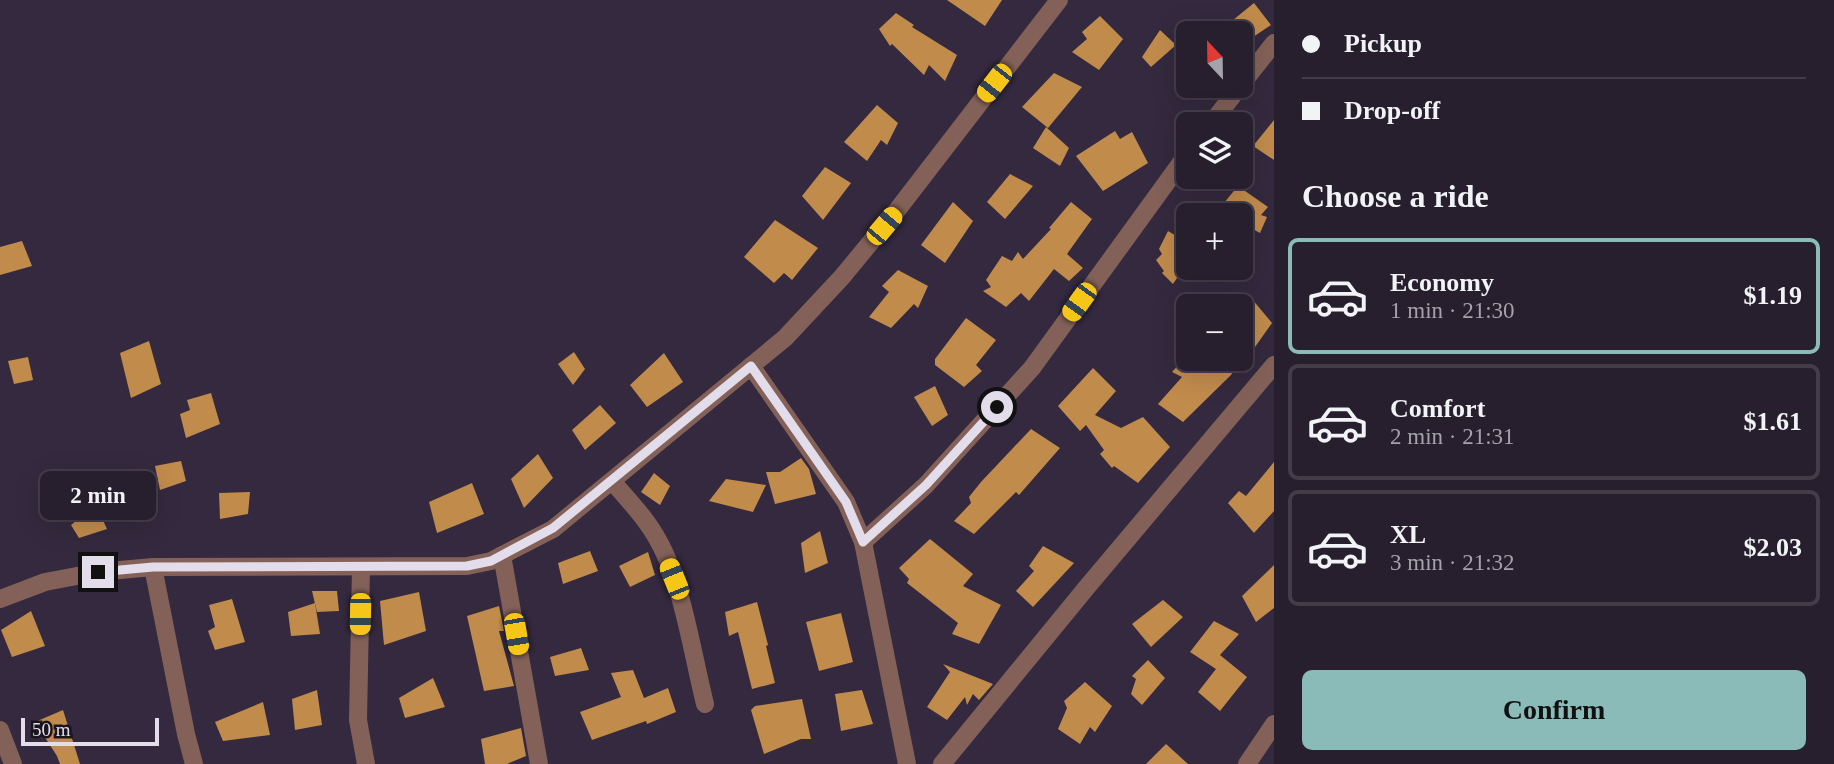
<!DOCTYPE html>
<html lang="en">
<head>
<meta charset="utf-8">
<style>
	body { margin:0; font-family:Georgia,serif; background:#2f2736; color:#f1f3f6; height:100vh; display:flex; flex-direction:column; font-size:26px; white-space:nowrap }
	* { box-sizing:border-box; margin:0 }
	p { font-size:23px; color:#a4a2aa }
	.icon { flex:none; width:38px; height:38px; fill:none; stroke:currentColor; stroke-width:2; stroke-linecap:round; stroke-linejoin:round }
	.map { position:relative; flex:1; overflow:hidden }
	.details { display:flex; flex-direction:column; background:#271f2e; width:560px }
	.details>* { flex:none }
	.banner { display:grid; align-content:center; height:154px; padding:0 28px; background:#271f2e }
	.needle { width:46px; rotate:338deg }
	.controls { position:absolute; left:1176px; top:21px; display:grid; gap:14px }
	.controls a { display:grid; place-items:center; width:77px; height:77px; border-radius:10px; background:#271f2e; box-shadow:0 7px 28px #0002,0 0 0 2px #433d4a; font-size:35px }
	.scale { position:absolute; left:21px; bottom:18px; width:138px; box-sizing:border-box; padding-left:7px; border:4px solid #e3dcea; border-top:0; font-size:19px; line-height:24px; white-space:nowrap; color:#e3dcea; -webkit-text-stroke:5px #19141e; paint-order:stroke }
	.end { position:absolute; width:32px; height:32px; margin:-16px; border:9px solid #e3dcea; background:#111; box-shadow:0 0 0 4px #111 }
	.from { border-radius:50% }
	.bubble { position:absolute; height:49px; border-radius:10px; background:#271f2e; box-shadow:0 7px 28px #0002,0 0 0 2px #433d4a; font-size:23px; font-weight:700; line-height:49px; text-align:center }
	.car { position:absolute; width:21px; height:42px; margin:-21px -10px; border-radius:9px; box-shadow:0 0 5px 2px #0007; background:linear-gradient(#f5c518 24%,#345 0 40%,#f5c518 0 76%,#345 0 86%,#f5c518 0) }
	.banner b { display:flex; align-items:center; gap:24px; height:66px; font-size:26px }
	.banner b+b { border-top:2px solid #433d4a }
	.banner i { width:18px; height:18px; background:#f1f3f6 }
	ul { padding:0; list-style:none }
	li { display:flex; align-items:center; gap:21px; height:116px; margin:0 14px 10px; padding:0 14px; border:4px solid #433d4a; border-radius:10px }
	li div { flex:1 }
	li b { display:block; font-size:26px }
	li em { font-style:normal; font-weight:700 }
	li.selected { border-color:#8bbbb9 }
	li>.icon { width:63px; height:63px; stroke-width:1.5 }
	h2 { padding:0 28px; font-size:32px; line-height:84px }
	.cta { display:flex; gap:14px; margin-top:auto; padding:14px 28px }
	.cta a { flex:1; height:80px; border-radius:10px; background:#8bbbb9; color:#111; font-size:28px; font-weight:700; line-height:80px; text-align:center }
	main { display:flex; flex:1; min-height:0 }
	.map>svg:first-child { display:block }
</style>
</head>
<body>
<main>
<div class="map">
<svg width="1274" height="764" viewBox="0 0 1274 764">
	<rect width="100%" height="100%" fill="#34293e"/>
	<g fill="#c18b4c">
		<path d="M947 0H1002L985 26Z"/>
		<path d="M1254 3 1271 25 1241 45V33H1217Z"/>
		<path d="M896 13 914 25 912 27 957 55 945 81 929 65 924 75 892 44 890 46 879 29Z"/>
		<path d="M1100 16 1123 39 1099 70 1072 52 1087 39 1082 32Z"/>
		<path d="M1160 30 1176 45 1151 67 1142 57Z"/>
		<path d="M1054 73 1082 87 1048 128 1022 107Z"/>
		<path d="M877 105 898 123 887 145 881 140 867 161 844 142Z"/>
		<path d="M1274 120V160L1253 146Z"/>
		<path d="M1046 127 1069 148 1060 166 1033 148Z"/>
		<path d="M1115 131 1120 139 1132 132 1148 163 1103 191 1076 156Z"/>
		<path d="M825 167 851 183 823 220 802 196Z"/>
		<path d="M1010 174 1033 186 1005 219 987 202Z"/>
		<path d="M1238 186 1268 207 1261 215 1267 217 1260 233 1251 228 1241 244V215H1214Z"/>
		<path d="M953 202 973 221 945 263 921 245Z"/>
		<path d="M1071 202 1092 219 1067 254 1083 268 1069 281 1054 269 1029 301 1021 293 1006 307 983 291 991 287 986 280 1002 256 1012 261 1018 252 1023 259 1051 229 1049 228Z"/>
		<path d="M775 220 818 248 792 280 784 273 774 283 744 257Z"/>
		<path d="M1168 231 1188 243V262L1173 284 1162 273 1164 271 1156 260 1162 254 1159 249Z"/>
		<path d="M22 241 32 266 0 275V247Z"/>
		<path d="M898 270 928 286 918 308 914 304 891 328 869 317 889 292 882 286Z"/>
		<path d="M1252 299 1272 323 1255 347 1241 341V317Z"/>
		<path d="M966 318 996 340 976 365 982 371 964 387 935 365V359Z"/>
		<path d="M149 341 161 384 131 398 120 353Z"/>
		<path d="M574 352 585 369 573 385 558 364Z"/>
		<path d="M664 353 683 382 647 407 630 385Z"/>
		<path d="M28 357 33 380 14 384 8 361Z"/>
		<path d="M1184 359H1240L1231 375 1183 422 1158 404 1182 377 1172 372Z"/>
		<path d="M1093 368 1116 391 1095 415 1121 428 1143 417 1170 447 1138 483 1114 466 1112 468 1100 454 1104 450 1086 425 1080 431 1058 406Z"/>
		<path d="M935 386 948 415 932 426 914 397Z"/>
		<path d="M211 393 220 424 186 438 180 414 190 410 187 400Z"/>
		<path d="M600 405 616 423 585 450 572 430Z"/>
		<path d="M1031 429 1060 448 1019 495 1016 492 974 534 954 521 971 503 969 497 981 482Z"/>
		<path d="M538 454 553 478 524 508 511 479Z"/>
		<path d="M801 458 809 469 816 494 775 504 766 472H780Z"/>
		<path d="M181 461 186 481 160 490 155 466Z"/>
		<path d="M1274 462V511L1254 533 1228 503 1239 491 1246 496Z"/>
		<path d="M654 473 670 486 660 505 641 492Z"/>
		<path d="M726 479 766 485 753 512 709 501Z"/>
		<path d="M472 483 484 514 437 533 429 502Z"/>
		<path d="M250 492 248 514 220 519 219 493Z"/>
		<path d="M96 505 107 529 79 538 71 525Z"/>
		<path d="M820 531 828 563 805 573 801 543Z"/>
		<path d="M930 539 973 574 963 586 1001 605 979 644 952 634 958 623 907 583 909 579 899 568Z"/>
		<path d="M1043 546 1074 563 1033 607 1016 591 1034 571 1029 566Z"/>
		<path d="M590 551 598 571 563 584 558 563Z"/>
		<path d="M648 552 655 575 630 587 619 566Z"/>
		<path d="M1274 565V608L1256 622 1242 596Z"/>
		<path d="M312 591H337L339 611 317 612Z"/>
		<path d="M419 592 426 631 384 645 380 601Z"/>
		<path d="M232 599 245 642 215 650 208 631 215 627 209 605Z"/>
		<path d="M1163 600 1183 617 1151 647 1132 624Z"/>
		<path d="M757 602 768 645 766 646 775 683 752 689 738 632 729 636 725 612Z"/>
		<path d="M315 603 320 634 291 636 288 612Z"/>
		<path d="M499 606 504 631H499L514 686 484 691 467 616Z"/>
		<path d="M31 611 45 646 12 657 1 630Z"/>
		<path d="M841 613 853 662 819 671 806 622Z"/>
		<path d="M1214 621 1239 634 1220 655 1247 677 1220 711 1198 692 1216 669 1190 652Z"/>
		<path d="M581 648 589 670 555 676 550 657Z"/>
		<path d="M1148 660 1165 678 1142 705 1131 694 1136 679 1132 676Z"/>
		<path d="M943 664 993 684 979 700 973 694 967 705 965 697 947 720 927 707 950 672Z"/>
		<path d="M633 670 644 698 668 688 676 712 647 724 646 721 592 740 580 712 621 697 611 673Z"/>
		<path d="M433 678 445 707 405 718 399 698Z"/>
		<path d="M1085 682 1112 706 1095 732 1090 727 1080 744 1058 729 1067 708 1064 701Z"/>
		<path d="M317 690 322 725 295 730 292 699Z"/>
		<path d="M862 690 873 724 841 731 835 694Z"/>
		<path d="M802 699 811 739H801L764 754 751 710 755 706Z"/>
		<path d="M263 702 270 735 223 741 215 722Z"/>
		<path d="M63 710 80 764H60L57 756 35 722Z"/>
		<path d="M521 728 526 756 507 764H485L481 739Z"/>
		<path d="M1166 744 1188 764H1146Z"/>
	</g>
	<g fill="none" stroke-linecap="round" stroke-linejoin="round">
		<g stroke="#836158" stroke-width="18">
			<path d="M1241 85 1274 43"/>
			<path d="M1211 124 1240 86"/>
			<path d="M751 366 846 502 863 542 907 764"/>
			<path d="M612 481C629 501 647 519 659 542 682 583 693 656 705 704"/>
			<path d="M863 542 926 485 1032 368 1188 153"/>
			<path d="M502 555 539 764"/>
			<path d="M153 567 186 734 194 764"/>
			<path d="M361 567 358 720 366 764"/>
			<path d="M0 599 45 582 98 572 153 567 467 566 491 561 553 529 785 338 842 277 898 209 1059 0"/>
			<path d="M0 730 13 764"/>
			<path d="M942 764 1087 587 1274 365"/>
			<path d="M1247 764 1274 724"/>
		</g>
	</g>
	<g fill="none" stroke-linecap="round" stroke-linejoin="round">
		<path stroke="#e3dcea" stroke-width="9" d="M98 572 153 567 467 566 491 561 553 528 751 366 846 502 863 542 926 485 997 407"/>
	</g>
</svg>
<div class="controls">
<a><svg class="needle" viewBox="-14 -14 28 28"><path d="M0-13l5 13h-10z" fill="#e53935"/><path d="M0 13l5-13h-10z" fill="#a4a2aa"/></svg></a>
<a><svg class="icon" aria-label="layers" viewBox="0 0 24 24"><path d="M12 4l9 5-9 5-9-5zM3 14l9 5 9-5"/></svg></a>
<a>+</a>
<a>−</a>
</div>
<div class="scale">50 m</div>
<i class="end from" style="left:997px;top:407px"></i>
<i class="end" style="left:98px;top:572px"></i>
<div class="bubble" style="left:40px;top:471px;width:116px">2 min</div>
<i class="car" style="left:994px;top:83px;rotate:218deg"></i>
<i class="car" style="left:884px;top:226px;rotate:40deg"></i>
<i class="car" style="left:1079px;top:302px;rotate:216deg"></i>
<i class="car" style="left:674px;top:579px;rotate:338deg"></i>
<i class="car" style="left:360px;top:614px;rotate:181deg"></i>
<i class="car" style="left:516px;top:634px;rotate:170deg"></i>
</div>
<section class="details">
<div class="banner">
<b><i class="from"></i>Pickup</b>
<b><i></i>Drop-off</b>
</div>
<h2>Choose a ride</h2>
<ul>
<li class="selected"><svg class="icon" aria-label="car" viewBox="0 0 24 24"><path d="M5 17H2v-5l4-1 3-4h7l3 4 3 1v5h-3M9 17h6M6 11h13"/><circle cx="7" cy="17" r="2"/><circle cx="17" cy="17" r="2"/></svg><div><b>Economy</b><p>1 min · 21:30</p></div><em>$1.19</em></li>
<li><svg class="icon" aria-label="car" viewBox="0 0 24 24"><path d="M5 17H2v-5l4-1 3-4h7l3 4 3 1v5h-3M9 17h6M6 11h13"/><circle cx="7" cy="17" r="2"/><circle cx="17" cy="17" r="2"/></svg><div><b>Comfort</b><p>2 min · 21:31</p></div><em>$1.61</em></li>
<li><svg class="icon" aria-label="car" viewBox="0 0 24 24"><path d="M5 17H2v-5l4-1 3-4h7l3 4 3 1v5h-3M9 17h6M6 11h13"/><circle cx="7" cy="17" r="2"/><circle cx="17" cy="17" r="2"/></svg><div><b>XL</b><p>3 min · 21:32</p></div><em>$2.03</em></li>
</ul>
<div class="cta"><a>Confirm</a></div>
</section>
</main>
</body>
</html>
